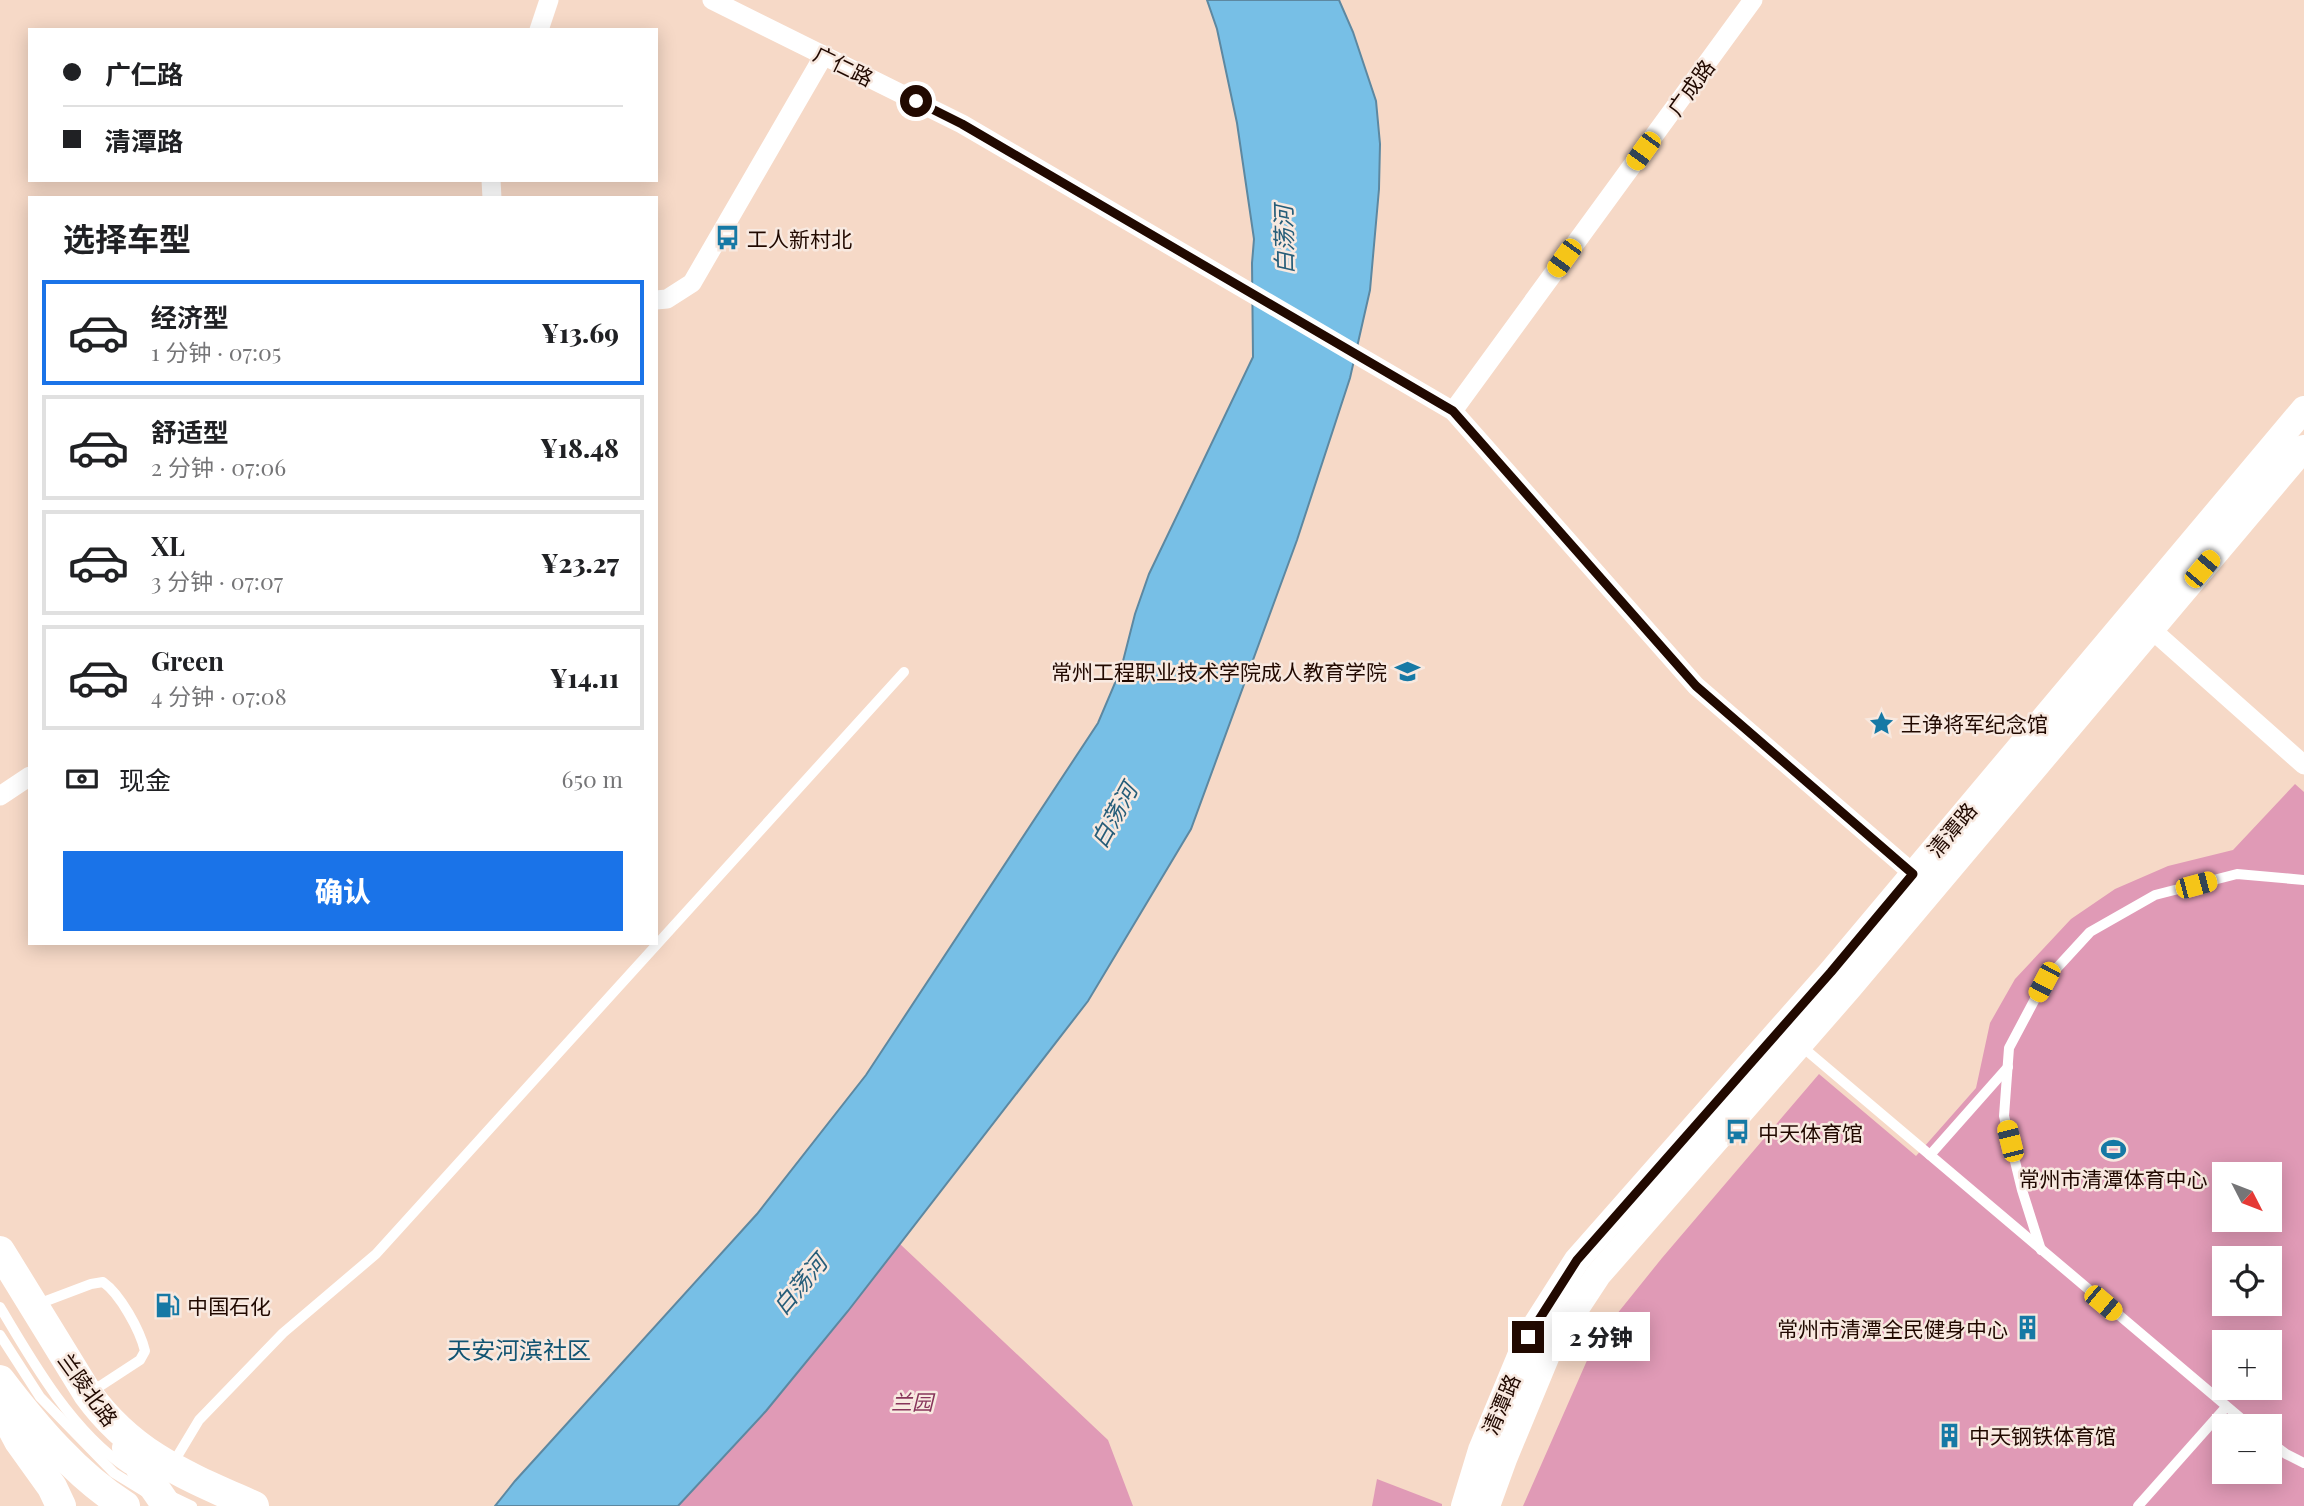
<!DOCTYPE html>
<html lang="zh">
<head>
<meta charset="utf-8">
<style>
	body { margin:0; font-family:"Playfair Display","Noto Sans SC",serif; background:#f2f2f2; color:#202124; height:100vh; display:flex; flex-direction:column; font-size:26px; white-space:nowrap }
	* { box-sizing:border-box; margin:0 }
	p { font-size:23px; color:#757577 }
	.icon { flex:none; width:38px; height:38px; fill:none; stroke:currentColor; stroke-width:2; stroke-linecap:round; stroke-linejoin:round }
	.map { position:relative; flex:1; overflow:hidden }
	.sheet { position:absolute; left:28px; top:196px; width:630px; height:749px; display:flex; flex-direction:column; background:#fff; border-radius:0px; box-shadow:0 4px 18px #0003 }
	.sheet>* { flex:none }
	.top-card { position:absolute; left:28px; top:28px; width:630px; height:154px; border-radius:0px; box-shadow:0 4px 18px #0003; display:grid; align-content:center; height:154px; padding:0 35px; background:#fff }
	.needle { width:46px; rotate:132deg }
	.controls { position:absolute; left:2212px; top:1162px; display:grid; gap:14px }
	.controls a { display:grid; place-items:center; width:70px; height:70px; border-radius:0px; background:#fff; box-shadow:0 4px 18px #0003; font-size:35px }
	.end { position:absolute; width:32px; height:32px; margin:-16px; border:9px solid #210900; background:#fff; box-shadow:0 0 0 4px #fff }
	.from { border-radius:50% }
	.bubble { position:absolute; height:49px; border-radius:0px; background:#fff; box-shadow:0 4px 18px #0003; font-size:23px; font-weight:800; line-height:49px; text-align:center }
	.car { position:absolute; width:21px; height:42px; margin:-21px -10px; border-radius:9px; box-shadow:0 0 5px 2px #0007; background:linear-gradient(#f5c518 24%,#345 0 40%,#f5c518 0 76%,#345 0 86%,#f5c518 0) }
	.top-card b { display:flex; align-items:center; gap:24px; height:66px; font-size:26px }
	.top-card b+b { border-top:2px solid #e0e0e0 }
	.top-card i { width:18px; height:18px; background:#202124 }
	ul { padding:0; list-style:none }
	li { display:flex; align-items:center; gap:21px; height:105px; margin:0 14px 10px; padding:0 21px; border:4px solid #e0e0e0; border-radius:0px }
	li div { flex:1 }
	li b { display:block; font-size:26px }
	li em { font-style:normal; font-weight:800 }
	li.on { border-color:#1a73e8 }
	li>.icon { width:63px; height:63px; stroke-width:1.5 }
	h2 { padding:0 35px; font-size:32px; line-height:84px }
	.pay { display:flex; align-items:center; gap:18px; height:77px; padding:0 35px; font-size:26px }
	.pay p { margin-inline-start:auto }
	.primary-button { display:flex; gap:14px; margin-top:auto; padding:14px 35px }
	.primary-button a { flex:1; height:80px; border-radius:0px; background:#1a73e8; color:#fff; font-size:28px; font-weight:800; line-height:80px; text-align:center }
	.map>svg:first-child { display:block }
</style>
</head>
<body>
<div class="map">
<svg width="2304" height="1506" viewBox="0 0 2304 1506">
	<rect width="100%" height="100%" fill="#f6d9c7"/>
	<g fill="#e09ab6" fill-rule="evenodd">
		<path d="M2295 784 2304 792V1506H1523L1596 1340 1662 1258 1819 1074 1916 1156 1976 1088 1990 1023 2015 979 2071 919 2115 889 2168 866 2233 850ZM2224 1174H2270V1220H2224ZM2224 1258H2270V1304H2224ZM2224 1342H2270V1388H2224ZM2224 1426H2270V1472H2224Z"/>
		<path d="M900 1244 1108 1440 1133 1506H678L766 1411Z"/>
		<path d="M1377 1479 1442 1504V1506H1372Z"/>
	</g>
	<path fill="#77bfe6" stroke="#5d88a1" stroke-width="2" d="M1207 0H1339L1353 32 1376 101 1380 144 1379 189 1370 290 1350 378 1297 540 1191 829 1088 1001 848 1311 766 1411 678 1506H495L515 1481 757 1214 866 1075 1098 723 1121 669 1135 614 1149 574 1253 357 1252 263 1254 239 1237 123 1217 29Z"/>
	<g fill="none" stroke-linecap="round" stroke-linejoin="round">
		<g stroke="#fff" stroke-width="10">
			<path d="M1800 1045 2250 1426"/>
			<path d="M1930 1155 2008 1067"/>
			<path d="M2041 1250 2022 1190 2004 1116 2009 1048 2044 982 2090 932 2155 895 2237 874 2304 880"/>
			<path d="M38 1304 91 1284 103 1282C120 1294 140 1330 145 1351L140 1360 91 1392"/>
			<path d="M0 1307C33 1363 72 1431 127 1468"/>
			<path d="M0 1335 40 1397 114 1473 145 1492"/>
			<path d="M2270 1442 2286 1454 2304 1463"/>
			<path d="M175 1466 178 1455 199 1420 283 1333 376 1254 904 672"/>
			<path d="M169 1495 192 1506"/>
			<path d="M2138 1506 2226 1407"/>
		</g>
		<g stroke="#fff" stroke-width="19">
			<path d="M712 0 962 124 1453 411 1696 686 1923 882"/>
			<path d="M539 30 549 0"/>
			<path d="M491 180 492 198"/>
			<path d="M656 300 667 299 692 283 824 55"/>
			<path d="M1453 411 1753 0"/>
			<path d="M2151 629 2304 765"/>
			<path d="M0 796 30 776"/>
		</g>
		<g stroke="#fff" stroke-width="26">
			<path d="M1464 1506 1481 1450 1528 1337 1577 1260 1831 972 2304 409"/>
			<path d="M1487 1506 1504 1459 1550 1348 1598 1275 1849 988 2304 448"/>
		</g>
		<g stroke="#fff" stroke-width="30">
			<path d="M0 1251 88 1394C133 1456 187 1476 254 1506"/>
			<path d="M0 1380C35 1426 76 1475 125 1506"/>
			<path d="M0 1405 19 1441 52 1487 61 1506"/>
			<path d="M127 1448 167 1506"/>
		</g>
	</g>
	<g fill="none" stroke-linecap="round" stroke-linejoin="round">
		<path stroke="#210900" stroke-width="9" d="M916 101 962 124 1453 411 1696 686 1913 874 1831 972 1577 1260 1528 1337"/>
	</g>
	<defs>
		<symbol id="bus-bare" viewBox="-9 -9 18 18"><path d="M-5-6H5V4H4V6H2V4H-2V6H-4V4H-5ZM-3.5-4V0h7V-4ZM-3.5 1.2v1.5H-2V1.2ZM2 1.2v1.5H3.5V1.2Z" fill="#1679a5" stroke="#f8e9e0" stroke-width="2.5" paint-order="stroke"/></symbol>
		<symbol id="school-bare" viewBox="-9 -9 18 18"><path d="M0-5L7-2L0 1L-7-2ZM-4 1L0 2.5L4 1V4Q0 6-4 4Z" fill="#1679a5" stroke="#f8e9e0" stroke-width="2.5" paint-order="stroke"/></symbol>
		<symbol id="sight-bare" viewBox="-9 -9 18 18"><path d="M0-6L1.8-2.2L6-1.7L2.9 1.2L3.7 5.4L0 3.3L-3.7 5.4L-2.9 1.2L-6-1.7L-1.8-2.2Z" fill="#1679a5" stroke="#f8e9e0" stroke-width="2.5" paint-order="stroke"/></symbol>
		<symbol id="stadium-bare" viewBox="-9 -9 18 18"><path d="M0-5a6.5 5 0 1 0 0 10a6.5 5 0 1 0 0-10ZM-3.5-1.8h7v3.6h-7Z" fill="#1679a5" stroke="#f8e9e0" stroke-width="2.5" paint-order="stroke"/></symbol>
		<symbol id="fuel-bare" viewBox="-9 -9 18 18"><path d="M-5.5-6h7V0h2V4h1.3V-2.5L3-4.5l.8-.8L6-3V5H2.5V1h-1V6h-7ZM-4.2-4.7v3.2H.2V-4.7Z" fill="#1679a5" stroke="#f8e9e0" stroke-width="2.5" paint-order="stroke"/></symbol>
		<symbol id="building-bare" viewBox="-9 -9 18 18"><path d="M-4-6H4V6H1V3H-1V6H-4ZM-2.5-4.3h1.7v1.8h-1.7ZM.8-4.3h1.7v1.8H.8ZM-2.5-1h1.7V.8h-1.7ZM.8-1h1.7V.8H.8Z" fill="#1679a5" stroke="#f8e9e0" stroke-width="2.5" paint-order="stroke"/></symbol>
	</defs>
	<g fill-rule="evenodd">
		<use href="#bus-bare" x="710" y="220" width="35" height="35"/>
		<use href="#school-bare" x="1390" y="654" width="35" height="35"/>
		<use href="#sight-bare" x="1864" y="706" width="35" height="35"/>
		<use href="#bus-bare" x="1720" y="1114" width="35" height="35"/>
		<use href="#stadium-bare" x="2096" y="1132" width="35" height="35"/>
		<use href="#fuel-bare" x="150" y="1288" width="35" height="35"/>
		<use href="#building-bare" x="2010" y="1310" width="35" height="35"/>
		<use href="#building-bare" x="1932" y="1418" width="35" height="35"/>
	</g>
	<g text-anchor="middle" dominant-baseline="central" stroke-width="5" stroke-linejoin="round" paint-order="stroke">
		<g font-size="21" fill="#210900" stroke="#f8e9e0">
			<text transform="translate(844 65) rotate(26)">广仁路</text>
			<text transform="translate(1690 87) rotate(-54)">广成路</text>
			<text transform="translate(1951 829) rotate(-50)">清潭路</text>
			<text transform="translate(89 1389) rotate(54)">兰陵北路</text>
			<text transform="translate(1500 1404) rotate(-67)">清潭路</text>
		</g>
		<g font-size="21" fill="#210900" stroke="#f8e9e0" text-anchor="start">
			<text x="747" y="238">工人新村北</text>
			<text x="1387" y="671" text-anchor="end">常州工程职业技术学院成人教育学院</text>
			<text x="1901" y="723">王诤将军纪念馆</text>
			<text x="1758" y="1132">中天体育馆</text>
			<text x="2113" y="1178" text-anchor="middle">常州市清潭体育中心</text>
			<text x="187" y="1305">中国石化</text>
			<text x="2008" y="1328" text-anchor="end">常州市清潭全民健身中心</text>
			<text x="1969" y="1435">中天钢铁体育馆</text>
		</g>
		<g font-size="21" font-style="italic" fill="#87345a" stroke="#f8e9e0">
			<text x="912" y="1401">兰园</text>
		</g>
		<g font-size="23" font-style="italic" fill="#265d79" stroke="#f8e9e0">
			<text transform="translate(1283 240) rotate(-91)">白荡河</text>
			<text transform="translate(1113 815) rotate(-61)">白荡河</text>
			<text transform="translate(799 1284) rotate(-50)">白荡河</text>
		</g>
		<g font-size="24" fill="#125472" stroke="#f8e9e0">
			<text x="519" y="1349">天安河滨社区</text>
		</g>
	</g>
</svg>
<div class="controls">
<a><svg class="needle" viewBox="-14 -14 28 28"><path d="M0-13l5 13h-10z" fill="#e53935"/><path d="M0 13l5-13h-10z" fill="#757577"/></svg></a>
<a><svg class="icon" aria-label="locate" viewBox="0 0 24 24"><circle cx="12" cy="12" r="6"/><path d="M12 2v4M12 18v4M2 12h4M18 12h4"/></svg></a>
<a>+</a>
<a>−</a>
</div>
<i class="end from" style="left:916px;top:101px"></i>
<i class="end" style="left:1528px;top:1337px"></i>
<div class="bubble" style="left:1552px;top:1312px;width:98px">2 分钟</div>
<i class="car" style="left:1643px;top:151px;rotate:216deg"></i>
<i class="car" style="left:1564px;top:258px;rotate:216deg"></i>
<i class="car" style="left:2202px;top:569px;rotate:40deg"></i>
<i class="car" style="left:2196px;top:885px;rotate:75deg"></i>
<i class="car" style="left:2044px;top:982px;rotate:208deg"></i>
<i class="car" style="left:2010px;top:1141px;rotate:346deg"></i>
<i class="car" style="left:2103px;top:1303px;rotate:130deg"></i>
<div class="top-card">
<b><i class="from"></i>广仁路</b>
<b><i></i>清潭路</b>
</div>
<section class="sheet">
<h2>选择车型</h2>
<ul>
<li class="on"><svg class="icon" aria-label="car" viewBox="0 0 24 24"><path d="M5 17H2v-5l4-1 3-4h7l3 4 3 1v5h-3M9 17h6M6 11h13"/><circle cx="7" cy="17" r="2"/><circle cx="17" cy="17" r="2"/></svg><div><b>经济型</b><p>1 分钟 · 07:05</p></div><em>¥13.69</em></li>
<li><svg class="icon" aria-label="car" viewBox="0 0 24 24"><path d="M5 17H2v-5l4-1 3-4h7l3 4 3 1v5h-3M9 17h6M6 11h13"/><circle cx="7" cy="17" r="2"/><circle cx="17" cy="17" r="2"/></svg><div><b>舒适型</b><p>2 分钟 · 07:06</p></div><em>¥18.48</em></li>
<li><svg class="icon" aria-label="car" viewBox="0 0 24 24"><path d="M5 17H2v-5l4-1 3-4h7l3 4 3 1v5h-3M9 17h6M6 11h13"/><circle cx="7" cy="17" r="2"/><circle cx="17" cy="17" r="2"/></svg><div><b>XL</b><p>3 分钟 · 07:07</p></div><em>¥23.27</em></li>
<li><svg class="icon" aria-label="car" viewBox="0 0 24 24"><path d="M5 17H2v-5l4-1 3-4h7l3 4 3 1v5h-3M9 17h6M6 11h13"/><circle cx="7" cy="17" r="2"/><circle cx="17" cy="17" r="2"/></svg><div><b>Green</b><p>4 分钟 · 07:08</p></div><em>¥14.11</em></li>
</ul>
<div class="pay"><svg class="icon" aria-label="cash" viewBox="0 0 24 24"><path d="M3 7h18v10H3z"/><circle cx="12" cy="12" r="2"/></svg>现金<p>650 m</p></div>
<div class="primary-button"><a>确认</a></div>
</section>
</div>
</body>
</html>
